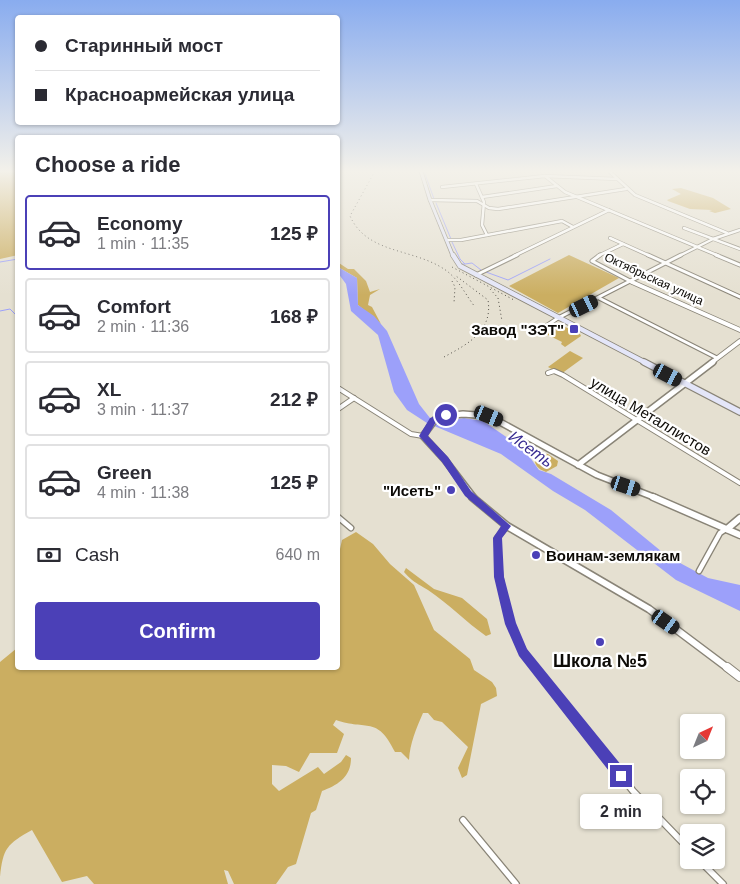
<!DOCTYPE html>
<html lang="en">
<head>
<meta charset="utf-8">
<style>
	body { margin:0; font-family:Helvetica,sans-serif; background:#f2f2f3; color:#2b2b33; height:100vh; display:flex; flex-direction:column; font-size:19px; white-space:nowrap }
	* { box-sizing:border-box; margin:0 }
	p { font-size:16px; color:#7c7c81 }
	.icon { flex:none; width:28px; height:28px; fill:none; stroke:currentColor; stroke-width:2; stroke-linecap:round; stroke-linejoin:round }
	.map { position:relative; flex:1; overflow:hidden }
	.panel { position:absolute; left:15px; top:135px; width:325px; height:535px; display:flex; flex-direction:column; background:#fff; border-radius:5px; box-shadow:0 1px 4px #0004 }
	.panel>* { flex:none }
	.banner { position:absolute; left:15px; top:15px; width:325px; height:110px; border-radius:5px; box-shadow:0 1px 4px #0004; display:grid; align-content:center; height:110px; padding:0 20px; background:#fff }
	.needle { width:32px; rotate:43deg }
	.tools { position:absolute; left:680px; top:714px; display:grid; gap:10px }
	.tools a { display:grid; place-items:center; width:45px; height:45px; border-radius:5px; background:#fff; box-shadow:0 1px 4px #0004; font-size:25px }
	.end { position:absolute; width:22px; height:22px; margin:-11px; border:6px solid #4b40b7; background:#fff; box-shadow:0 0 0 2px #fff }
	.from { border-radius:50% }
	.bubble { position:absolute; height:35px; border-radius:5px; background:#fff; box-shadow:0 1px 4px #0004; font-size:16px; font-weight:600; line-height:35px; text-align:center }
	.car { position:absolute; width:15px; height:30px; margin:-15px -8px; border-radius:6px; box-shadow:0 0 4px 1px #0007; background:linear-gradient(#222 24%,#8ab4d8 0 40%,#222 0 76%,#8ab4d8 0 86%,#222 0) }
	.banner b { display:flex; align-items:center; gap:18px; height:48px; font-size:19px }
	.banner b+b { border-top:1px solid #e1e1e2 }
	.banner i { width:12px; height:12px; background:#2b2b33 }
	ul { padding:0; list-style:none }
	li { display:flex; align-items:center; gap:15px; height:75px; margin:0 10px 8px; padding:0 10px; border:2px solid #e1e1e2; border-radius:5px }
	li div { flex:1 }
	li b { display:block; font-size:19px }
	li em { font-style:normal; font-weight:600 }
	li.on { border-color:#4b40b7 }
	li>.icon { width:45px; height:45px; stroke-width:1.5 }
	h2 { padding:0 20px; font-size:22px; line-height:60px }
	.pay { display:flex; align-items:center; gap:12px; height:55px; padding:0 20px; font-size:19px }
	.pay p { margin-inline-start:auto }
	.primary-button { display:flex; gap:10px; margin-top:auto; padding:10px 20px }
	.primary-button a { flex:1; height:58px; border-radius:5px; background:#4b40b7; color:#fff; font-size:20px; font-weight:600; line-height:58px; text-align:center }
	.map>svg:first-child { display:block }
</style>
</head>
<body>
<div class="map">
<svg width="740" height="884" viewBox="0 0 740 884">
	<rect width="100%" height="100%" fill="#e5e0d1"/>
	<g fill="#cbae61">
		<path d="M0 171H17L18 255 0 259Z"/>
		<path d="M681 188 713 198 731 209 715 213 709 211 712 210 690 209 668 201 667 200 681 194 672 189Z"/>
		<path d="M569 255 619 278 558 313 509 286Z"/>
		<path d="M339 263 348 269H354L366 281 370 292 380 289 370 295 368 305 372 307 381 324 358 305 357 278 338 267Z"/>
		<path d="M559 324 580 334 581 336 565 347 561 344 562 342 544 333Z"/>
		<path d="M570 351 583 358 561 374 548 367Z"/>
		<path d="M540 453 548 454 558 461 557 466 546 472C538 469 535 466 534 457Z"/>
		<path d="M356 532 373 544 390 564 414 585 434 630 470 659 474 670 492 682 496 688 497 696 481 704 467 775 462 778 458 768 468 747 442 722 434 720 428 713H423C416 729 410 743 409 760L401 752H395C377 715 367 731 336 720L333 725 344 734 337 753H310L299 772 286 766 272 765V784L279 791 318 767 324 774 341 762 346 755 351 758C351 777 338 785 322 791L316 810 311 813 296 864 288 867 276 884H234L228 871 224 870 228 884H94L87 876 62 882 32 830C7 844 3 848 0 877V662L17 648 18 668H338V549H340L342 540Z"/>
		<path d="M406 568 434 589 462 598 487 619 491 634 486 636C466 622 449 604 428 590 417 583 414 583 404 572Z"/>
	</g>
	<path fill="#9ca0fa" d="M338 267 357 278 358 305 374 316 387 331 419 404 430 418 437 422 464 418 483 421 524 449 539 470 551 474 611 510 667 556 708 578 740 585V611L676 580 585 510 553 491 501 454 427 423 407 410 394 392 378 335 351 311 346 284 338 273Z"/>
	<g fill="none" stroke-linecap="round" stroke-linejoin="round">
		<g stroke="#9ca0fa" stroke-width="1">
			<path d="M424 171 434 199"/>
			<path d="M436 203 451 239"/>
			<path d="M452 242 460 259 465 264H462"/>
			<path d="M0 262 18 259"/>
			<path d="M465 264 472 263 481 270"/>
			<path d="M486 272 508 280 550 259"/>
			<path d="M0 311 10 309 18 317"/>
		</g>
		<defs>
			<g id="minor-far4">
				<path d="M609 171 635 195 727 233"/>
				<path d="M545 176 565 192 719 256"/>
				<path d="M476 184 484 202 482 225 487 235"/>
				<path d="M442 187 545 176 617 179"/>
				<path d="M482 197 557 186"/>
				<path d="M430 200 477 201 489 208 498 209 626 189"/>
				<path d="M684 228 740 249"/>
				<path d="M610 238 650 256"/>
				<path d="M447 240H461L562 221 573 227"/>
				<path d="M514 256 609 210"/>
				<path d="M598 256 623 244"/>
				<path d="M679 256 713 239 740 230"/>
			</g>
			<g id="minor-far3">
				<path d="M600 255 592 261 632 282"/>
				<path d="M648 255 740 297"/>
				<path d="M716 255 740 265"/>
				<path d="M476 275 517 255"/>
				<path d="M599 298 717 358"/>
				<path d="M537 332 558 318 681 255"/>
			</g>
			<g id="minor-far2">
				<path d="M548 373 554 371 563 375 740 483"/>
				<path d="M338 388 411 434 423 436"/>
				<path d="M338 409 354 398"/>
			</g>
			<g id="minor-far1">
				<path d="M338 517 351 528"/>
				<path d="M507 526 497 538C499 585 506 631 536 669"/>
				<path d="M699 571 720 533 726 529"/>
			</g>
			<g id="minor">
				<path d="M535 667 633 791 689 849"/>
				<path d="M463 820 516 884"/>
				<path d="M699 860 723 884"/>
			</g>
			<g id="tertiary-far3">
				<path d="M632 282 740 330"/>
				<path d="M711 363 740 341"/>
			</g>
			<g id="tertiary-far2">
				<path d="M578 465 713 362"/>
				<path d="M474 498 445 460 423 436 437 417 463 414 489 416 597 475 656 498"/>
			</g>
			<g id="tertiary-far1">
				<path d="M472 497 507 526 649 609 729 669"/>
				<path d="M653 497 740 535"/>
				<path d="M727 529 740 518"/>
			</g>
			<path id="tertiary" d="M727 667 740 677"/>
			<path id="secondary-far2" d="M421 171 430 200 453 256"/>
			<path id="secondary-far1" d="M453 255 460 266 646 363"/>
			<path id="secondary" d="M644 362 740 412"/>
		</defs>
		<use href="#minor-far4" stroke="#898477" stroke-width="4"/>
		<use href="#minor-far3" stroke="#898477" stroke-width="5"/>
		<use href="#minor-far2" stroke="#898477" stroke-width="6"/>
		<use href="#minor-far1" stroke="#898477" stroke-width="7"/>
		<use href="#minor" stroke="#898477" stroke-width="8"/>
		<use href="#tertiary-far3" stroke="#898477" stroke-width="5.5"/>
		<use href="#tertiary-far2" stroke="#898477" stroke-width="8"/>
		<use href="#tertiary-far1" stroke="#898477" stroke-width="9"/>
		<use href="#tertiary" stroke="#898477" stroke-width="10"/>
		<use href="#secondary-far2" stroke="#898477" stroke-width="4.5"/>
		<use href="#secondary-far1" stroke="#898477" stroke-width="6"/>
		<use href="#secondary" stroke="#898477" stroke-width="8"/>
		<use href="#minor-far4" stroke="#fff" stroke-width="2.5"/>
		<use href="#minor-far3" stroke="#fff" stroke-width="3"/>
		<use href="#minor-far2" stroke="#fff" stroke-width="4"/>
		<use href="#minor-far1" stroke="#fff" stroke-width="4.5"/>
		<use href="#minor" stroke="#fff" stroke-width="5.5"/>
		<use href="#tertiary-far3" stroke="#fff" stroke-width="4"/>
		<use href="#tertiary-far2" stroke="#fff" stroke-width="5"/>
		<use href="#tertiary-far1" stroke="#fff" stroke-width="6"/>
		<use href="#tertiary" stroke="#fff" stroke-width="8"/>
		<use href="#secondary-far2" stroke="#e4e6f9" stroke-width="3"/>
		<use href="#secondary-far1" stroke="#e4e6f9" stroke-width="4.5"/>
		<use href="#secondary" stroke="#e4e6f9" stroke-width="5.5"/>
		<g stroke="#535049" stroke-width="1" stroke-dasharray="1 3" stroke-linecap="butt">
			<path d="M375 171 350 216C367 254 412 248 444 269 458 278 465 294 475 307"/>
			<path d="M452 267 514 300"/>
			<path d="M452 281 455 287 454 303"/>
			<path d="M490 289 498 298 502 321"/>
			<path d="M444 357C468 344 493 331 488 300L456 276"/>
		</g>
	</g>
	<linearGradient id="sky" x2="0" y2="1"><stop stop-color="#89acef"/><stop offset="0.58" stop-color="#f3f1ea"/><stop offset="1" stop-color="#f3f1ea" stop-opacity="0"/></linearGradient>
	<rect width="740" height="295" fill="url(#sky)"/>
	<path fill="#4b40b7" d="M443 413 450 415 436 422 428 436 448 457 471 491 511 526 502 538 504 577 516 623 527 649 626 771 627 776 626 780 621 782 616 780 519 656 505 624 494 577 493 538 501 526 465 496 442 462 419 436 430 418Z"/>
	<g fill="#4b40b7" stroke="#fff" stroke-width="2">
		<rect x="569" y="324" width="10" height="10" rx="2.5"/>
		<circle cx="451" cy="490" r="5"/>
		<circle cx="536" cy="555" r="5"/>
		<circle cx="600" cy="642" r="5"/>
	</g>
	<g text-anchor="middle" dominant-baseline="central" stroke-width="4.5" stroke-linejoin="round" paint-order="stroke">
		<g font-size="12" fill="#0d0b07" stroke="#fff">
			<text transform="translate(654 279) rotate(25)">Октябрьская улица</text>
		</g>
		<g font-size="15" font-weight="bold" fill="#0d0b07" stroke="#fff" text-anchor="end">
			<text x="564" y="329">Завод "ЗЭТ"</text>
			<text x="441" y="490">"Исеть"</text>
			<text x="546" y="555" text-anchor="start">Воинам-землякам</text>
		</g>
		<g font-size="15" fill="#0d0b07" stroke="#fff">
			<text transform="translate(651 416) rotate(31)">улица Металлистов</text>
		</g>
		<g font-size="16" font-style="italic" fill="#372b91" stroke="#fff">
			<text transform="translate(531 449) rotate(36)">Исеть</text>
		</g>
		<g font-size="18" font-weight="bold" fill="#0d0b07" stroke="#fff">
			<text x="600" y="661">Школа №5</text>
		</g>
	</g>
</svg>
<div class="tools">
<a><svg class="needle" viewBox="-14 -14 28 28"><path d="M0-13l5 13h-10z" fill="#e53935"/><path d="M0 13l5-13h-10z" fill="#7c7c81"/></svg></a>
<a><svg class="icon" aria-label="locate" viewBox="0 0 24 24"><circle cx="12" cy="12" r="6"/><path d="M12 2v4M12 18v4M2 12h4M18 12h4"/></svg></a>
<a><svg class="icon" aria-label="layers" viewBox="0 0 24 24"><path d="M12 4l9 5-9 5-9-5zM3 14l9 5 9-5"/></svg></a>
</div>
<i class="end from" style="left:446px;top:415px"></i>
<i class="end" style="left:621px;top:776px"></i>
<div class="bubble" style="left:580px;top:794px;width:82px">2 min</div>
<i class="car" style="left:584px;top:306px;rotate:64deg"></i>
<i class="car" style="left:668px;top:375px;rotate:117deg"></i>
<i class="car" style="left:489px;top:416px;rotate:112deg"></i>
<i class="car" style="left:626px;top:486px;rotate:108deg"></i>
<i class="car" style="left:666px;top:622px;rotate:125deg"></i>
<div class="banner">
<b><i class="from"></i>Старинный мост</b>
<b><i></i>Красноармейская улица</b>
</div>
<section class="panel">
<h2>Choose a ride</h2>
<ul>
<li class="on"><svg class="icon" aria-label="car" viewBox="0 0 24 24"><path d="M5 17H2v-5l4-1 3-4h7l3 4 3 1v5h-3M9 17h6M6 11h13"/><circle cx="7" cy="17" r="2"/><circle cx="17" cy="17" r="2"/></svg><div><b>Economy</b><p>1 min · 11:35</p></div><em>125 ₽</em></li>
<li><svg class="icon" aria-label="car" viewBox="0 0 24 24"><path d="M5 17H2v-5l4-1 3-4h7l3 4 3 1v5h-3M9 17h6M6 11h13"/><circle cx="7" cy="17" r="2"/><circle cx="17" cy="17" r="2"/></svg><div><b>Comfort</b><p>2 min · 11:36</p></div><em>168 ₽</em></li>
<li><svg class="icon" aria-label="car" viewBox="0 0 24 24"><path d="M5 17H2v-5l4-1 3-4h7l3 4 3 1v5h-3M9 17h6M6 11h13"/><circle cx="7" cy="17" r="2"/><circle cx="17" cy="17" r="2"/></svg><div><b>XL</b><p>3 min · 11:37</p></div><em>212 ₽</em></li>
<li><svg class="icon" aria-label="car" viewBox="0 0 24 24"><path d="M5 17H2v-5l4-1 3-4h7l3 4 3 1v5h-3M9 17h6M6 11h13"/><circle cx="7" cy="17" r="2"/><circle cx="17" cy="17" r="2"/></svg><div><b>Green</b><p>4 min · 11:38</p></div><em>125 ₽</em></li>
</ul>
<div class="pay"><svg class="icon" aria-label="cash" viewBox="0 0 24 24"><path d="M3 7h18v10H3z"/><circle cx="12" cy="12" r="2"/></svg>Cash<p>640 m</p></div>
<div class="primary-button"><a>Confirm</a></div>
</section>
</div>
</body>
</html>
